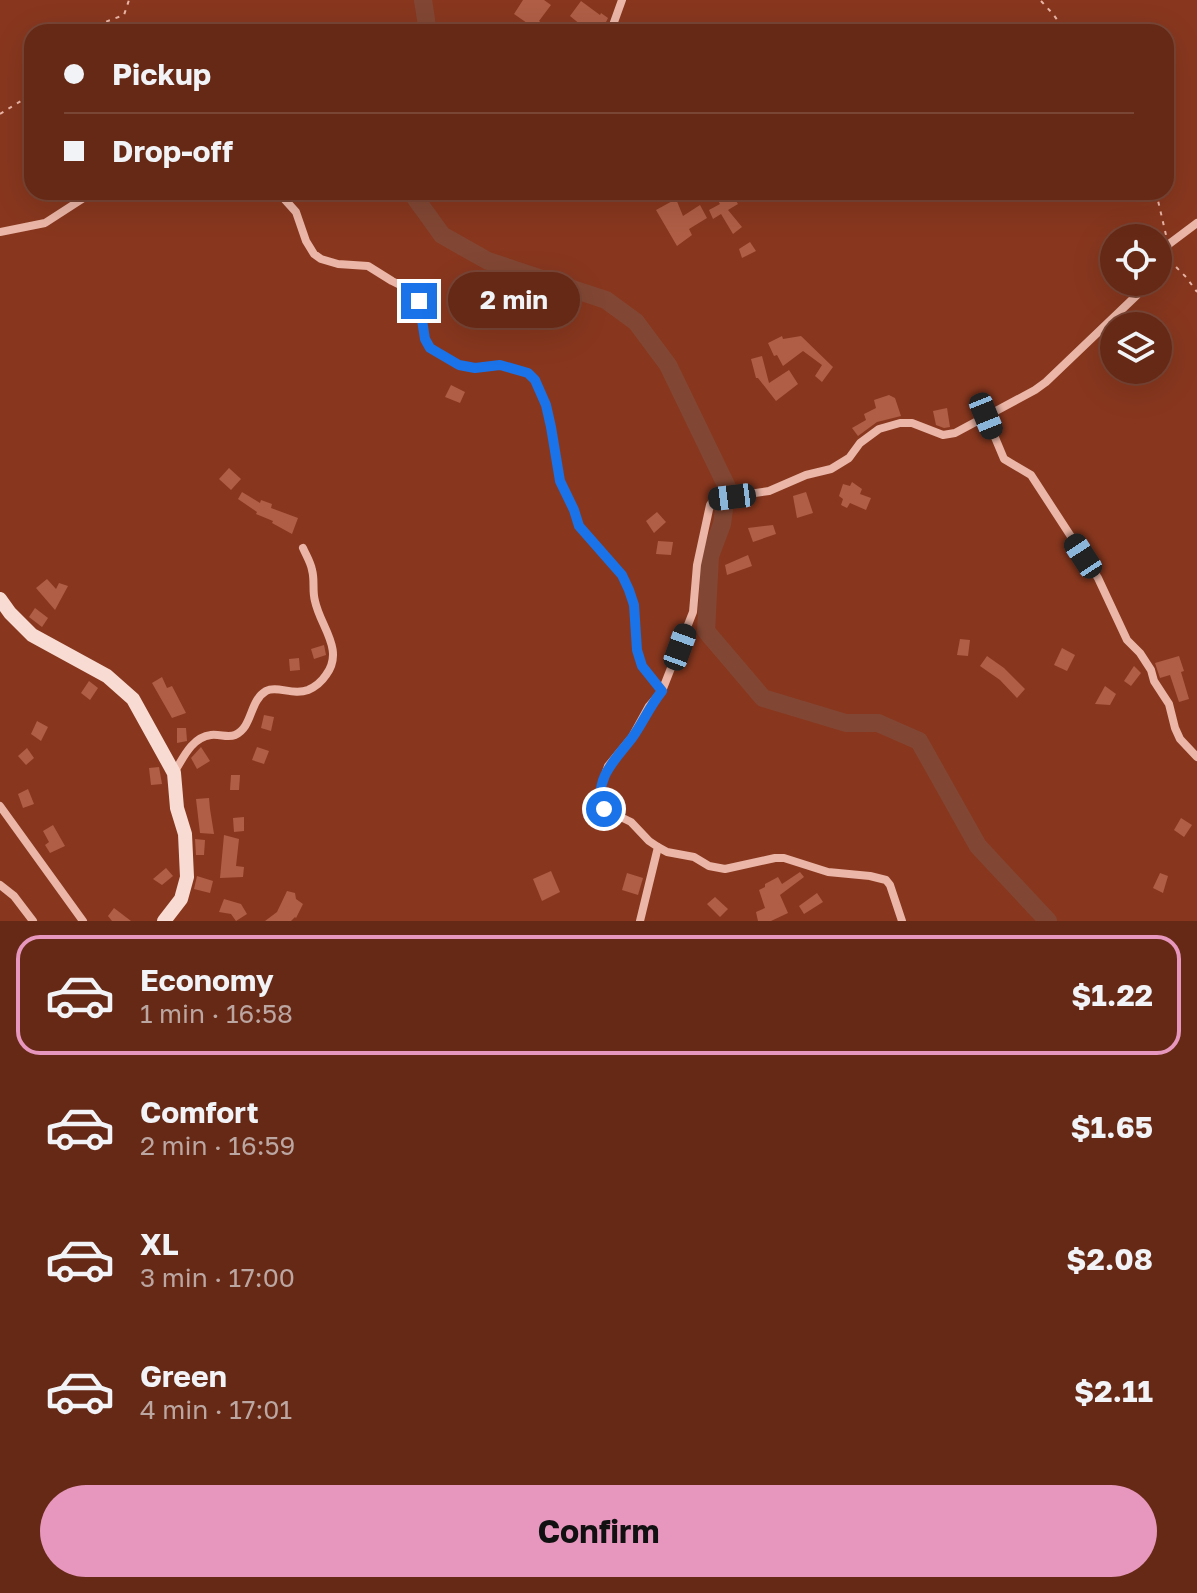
<!DOCTYPE html>
<html lang="en">
<head>
<meta charset="utf-8">
<style>
	body { margin:0; font-family:"Golos Text",sans-serif; background:#6e3523; color:#f1f3f6; height:100vh; display:flex; flex-direction:column; font-size:30px; white-space:nowrap }
	* { box-sizing:border-box; margin:0 }
	p { font-size:26px; color:#bca6a1 }
	.icon { flex:none; width:44px; height:44px; fill:none; stroke:currentColor; stroke-width:2; stroke-linecap:round; stroke-linejoin:round }
	.map { position:relative; height:921px; overflow:hidden }
	.side { display:flex; flex-direction:column; background:#662916; flex:1 }
	.side>* { flex:none }
	.top-card { position:absolute; left:24px; top:24px; width:1150px; height:176px; border-radius:24px; box-shadow:0 8px 32px #0002,0 0 0 2px #794535; display:grid; align-content:center; height:176px; padding:0 40px; background:#662916 }
	.buttons { position:absolute; left:1100px; top:224px; display:grid; gap:16px }
	.buttons a { display:grid; place-items:center; width:72px; height:72px; border-radius:50%; background:#662916; box-shadow:0 8px 32px #0002,0 0 0 2px #794535; font-size:40px }
	.end { position:absolute; width:36px; height:36px; margin:-18px; border:10px solid #1a73e8; background:#fff; box-shadow:0 0 0 4px #fff }
	.from { border-radius:50% }
	.bubble { position:absolute; height:56px; border-radius:28px; background:#662916; box-shadow:0 8px 32px #0002,0 0 0 2px #794535; font-size:26px; font-weight:700; line-height:56px; text-align:center }
	.car { position:absolute; width:24px; height:48px; margin:-24px -12px; border-radius:10px; box-shadow:0 0 6px 2px #0007; background:linear-gradient(#222 24%,#8ab4d8 0 40%,#222 0 76%,#8ab4d8 0 86%,#222 0) }
	.top-card b { display:flex; align-items:center; gap:28px; height:76px; font-size:30px }
	.top-card b+b { border-top:2px solid #794535 }
	.top-card i { width:20px; height:20px; background:#f1f3f6 }
	ul { padding:14px 0 0; list-style:none }
	li { display:flex; align-items:center; gap:24px; height:120px; margin:0 16px 12px; padding:0 24px; border:4px solid transparent; border-radius:24px }
	li div { flex:1 }
	li b { display:block; font-size:30px }
	li em { font-style:normal; font-weight:700 }
	li.current { border-color:#e797bd }
	li>.icon { width:72px; height:72px; stroke-width:1.5 }
	.primary-button { display:flex; gap:16px; margin-top:auto; padding:16px 40px }
	.primary-button a { flex:1; height:92px; border-radius:48px; background:#e797bd; color:#111; font-size:32px; font-weight:700; line-height:92px; text-align:center }
	.map>svg:first-child { display:block }
</style>
</head>
<body>
<div class="map">
<svg width="1197" height="921" viewBox="0 0 1197 921">
	<rect width="100%" height="100%" fill="#88371e"/>
	<g fill="none" stroke-linecap="round" stroke-linejoin="round">
		<g stroke="#824734" stroke-width="18">
			<path d="M423 0 427 26 425 32"/>
			<path d="M411 192 442 235 488 261 606 300 636 322 668 365 727 487 722 524 710 556 706 631 763 698 846 723H878L919 741 978 846 1048 921"/>
		</g>
	</g>
	<g fill="#b05e46">
		<path d="M523 0H544L551 5 539 21 554 32H527L523 28 527 23 514 14Z"/>
		<path d="M581 1 600 15 601 13 608 18 601 32H598L583 22 581 25 570 16Z"/>
		<path d="M731 193 738 204 728 210 742 227 733 234 721 214 713 219 709 210 720 204 717 199Z"/>
		<path d="M676 199 683 216 700 205 707 218 689 229 692 235 677 246 656 210Z"/>
		<path d="M750 242 756 251 742 258 739 249Z"/>
		<path d="M782 336 783 339 801 336 833 367 822 382 815 376 822 365 803 351 783 366 777 355 774 356 768 343Z"/>
		<path d="M762 356 769 383 789 370 798 384 776 401 758 378H756L751 359Z"/>
		<path d="M451 385 465 392 460 403 445 397Z"/>
		<path d="M889 395 895 398 901 416 877 422 858 436 852 428 866 420 864 414 876 408 874 400Z"/>
		<path d="M947 408 950 427 944 428 936 425 933 411Z"/>
		<path d="M229 468 241 479 231 490 219 479Z"/>
		<path d="M852 482 862 489 860 494 871 498 866 510 850 503 847 508 841 505 843 499 839 496 843 484 850 486Z"/>
		<path d="M242 492 260 503 261 500 272 504 271 508 298 518 292 534 272 523 273 521 256 514 257 512 238 499Z"/>
		<path d="M806 492 813 513 797 518 793 496Z"/>
		<path d="M657 512 666 522 654 533 646 521Z"/>
		<path d="M773 525 776 534 753 542 748 528Z"/>
		<path d="M658 541 673 542 671 555 656 554Z"/>
		<path d="M748 555 752 566 727 575 725 565Z"/>
		<path d="M47 579 56 589 59 583 68 586 55 610 36 588Z"/>
		<path d="M35 608 48 618 42 627 29 617Z"/>
		<path d="M960 639 970 640 968 656 957 655Z"/>
		<path d="M324 645 326 655 314 659 311 649Z"/>
		<path d="M1062 648 1075 655 1067 671 1054 665Z"/>
		<path d="M987 656 1004 668 1025 689 1017 698 1000 680 980 666Z"/>
		<path d="M1179 656 1184 671 1181 672 1189 699 1179 702 1170 675 1160 678 1155 663Z"/>
		<path d="M299 658 300 670 290 671 289 659Z"/>
		<path d="M1134 666 1141 673 1131 686 1124 681Z"/>
		<path d="M162 677 167 688 172 686 186 713 172 718 152 683Z"/>
		<path d="M89 681 98 688 90 700 81 693Z"/>
		<path d="M1105 686 1116 694 1110 705 1095 704Z"/>
		<path d="M264 715 274 717 271 731 261 728Z"/>
		<path d="M37 721 48 727 41 741 31 734Z"/>
		<path d="M177 728H186L187 741 177 743Z"/>
		<path d="M201 747 210 761 197 769 191 758Z"/>
		<path d="M257 747 269 751 264 764 252 760Z"/>
		<path d="M27 748 34 758 26 765 18 756Z"/>
		<path d="M159 767 162 784 151 785 149 768Z"/>
		<path d="M231 775H240L239 790H230Z"/>
		<path d="M28 789 34 804 23 808 18 794Z"/>
		<path d="M209 798 210 809 214 834 200 833 196 799Z"/>
		<path d="M244 817V831L234 832 233 818Z"/>
		<path d="M1181 818 1192 825 1184 837 1174 830Z"/>
		<path d="M53 825 65 846 50 853 45 845 49 842 43 831Z"/>
		<path d="M224 835 239 839 236 866 244 867 243 877 220 878Z"/>
		<path d="M195 839 205 840 204 855H196Z"/>
		<path d="M166 868 173 876 162 885 153 879Z"/>
		<path d="M551 871 560 892 542 901 533 879Z"/>
		<path d="M800 872 804 877 780 895 788 913 771 921H758L756 912 765 908 759 890 765 887V884L778 877 782 884Z"/>
		<path d="M627 873 643 878 638 895 622 890Z"/>
		<path d="M1160 873 1168 876 1163 893 1153 888Z"/>
		<path d="M197 876 213 881 210 893 194 889Z"/>
		<path d="M287 891 295 893 296 899 303 904 296 918 295 917 291 921H265L277 912Z"/>
		<path d="M817 893 823 902 804 914 799 906Z"/>
		<path d="M715 897 728 909 720 917 707 904Z"/>
		<path d="M224 899 241 904 247 914 236 921 231 914 219 912Z"/>
		<path d="M114 908 131 921H112L108 916Z"/>
	</g>
	<g fill="none" stroke-linecap="round" stroke-linejoin="round">
		<g stroke="#ebb6a7" stroke-width="2" stroke-dasharray="4 6" stroke-linecap="butt">
			<path d="M1041 1 1053 14 1066 32"/>
			<path d="M78 32 124 15 129 0"/>
			<path d="M0 114 24 99 32 91"/>
			<path d="M1156 192 1166 235"/>
			<path d="M1169 260 1186 277 1197 292"/>
		</g>
		<g stroke="#ebb6a7" stroke-width="8">
			<path d="M608 32 613 25 622 0"/>
			<path d="M278 192 296 212 306 241 314 254 321 259 338 264 368 266 392 281 414 292 419 301 425 339 430 348 459 365 475 368 500 365 528 373 535 380 546 405 551 427 560 481 574 510 579 526 622 575 629 590 634 605 637 650 642 666 662 691"/>
			<path d="M0 232 45 223 93 192"/>
			<path d="M1158 260 1169 244 1197 223"/>
			<path d="M986 416 1004 459 1031 475 1098 578 1127 640 1140 653 1151 670 1154 681 1169 704 1175 728 1180 739 1197 757"/>
			<path d="M174 773C183 758 192 737 211 735 220 734 228 738 235 735 253 727 249 701 266 691 277 685 293 696 308 690 315 687 322 681 326 675 345 650 320 626 315 601 312 591 315 580 312 570 311 563 306 555 303 548"/>
			<path d="M0 806 83 921"/>
			<path d="M658 847 667 852 694 857 709 866 725 869 775 858H784L828 872 870 876 886 880 890 885 902 921"/>
			<path d="M0 885 14 896 33 921"/>
			<path d="M640 921 658 847 649 841 631 822 604 809 601 802V787L608 766 632 737 649 706 662 691 693 612 697 565 710 505 714 499 769 491 806 475 831 469 849 458 860 443 879 429 900 423H912L943 435 955 433 1035 390 1046 382 1137 295 1146 282"/>
		</g>
		<path stroke="#f8dcd3" stroke-width="14" d="M0 599 10 613 32 635 107 676 133 699 174 773 177 808 185 834 187 877 181 899 164 921"/>
	</g>
	<g fill="none" stroke-linecap="round" stroke-linejoin="round">
		<path stroke="#1a73e8" stroke-width="10" d="M419 301 425 339 430 348 459 365 475 368 500 365 528 373 535 380 546 405 551 427 560 481 574 510 579 526 622 575 629 590 634 605 637 650 642 666 662 691C649 707 643 723 632 738 616 759 592 780 604 809"/>
	</g>
</svg>
<div class="buttons">
<a><svg class="icon" aria-label="locate" viewBox="0 0 24 24"><circle cx="12" cy="12" r="6"/><path d="M12 2v4M12 18v4M2 12h4M18 12h4"/></svg></a>
<a><svg class="icon" aria-label="layers" viewBox="0 0 24 24"><path d="M12 4l9 5-9 5-9-5zM3 14l9 5 9-5"/></svg></a>
</div>
<i class="end from" style="left:604px;top:809px"></i>
<i class="end" style="left:419px;top:301px"></i>
<div class="bubble" style="left:448px;top:272px;width:132px">2 min</div>
<i class="car" style="left:986px;top:416px;rotate:158deg"></i>
<i class="car" style="left:732px;top:497px;rotate:263deg"></i>
<i class="car" style="left:1083px;top:556px;rotate:327deg"></i>
<i class="car" style="left:680px;top:647px;rotate:20deg"></i>
<div class="top-card">
<b><i class="from"></i>Pickup</b>
<b><i></i>Drop-off</b>
</div>
</div>
<section class="side">
<ul>
<li class="current"><svg class="icon" aria-label="car" viewBox="0 0 24 24"><path d="M5 17H2v-5l4-1 3-4h7l3 4 3 1v5h-3M9 17h6M6 11h13"/><circle cx="7" cy="17" r="2"/><circle cx="17" cy="17" r="2"/></svg><div><b>Economy</b><p>1 min · 16:58</p></div><em>$1.22</em></li>
<li><svg class="icon" aria-label="car" viewBox="0 0 24 24"><path d="M5 17H2v-5l4-1 3-4h7l3 4 3 1v5h-3M9 17h6M6 11h13"/><circle cx="7" cy="17" r="2"/><circle cx="17" cy="17" r="2"/></svg><div><b>Comfort</b><p>2 min · 16:59</p></div><em>$1.65</em></li>
<li><svg class="icon" aria-label="car" viewBox="0 0 24 24"><path d="M5 17H2v-5l4-1 3-4h7l3 4 3 1v5h-3M9 17h6M6 11h13"/><circle cx="7" cy="17" r="2"/><circle cx="17" cy="17" r="2"/></svg><div><b>XL</b><p>3 min · 17:00</p></div><em>$2.08</em></li>
<li><svg class="icon" aria-label="car" viewBox="0 0 24 24"><path d="M5 17H2v-5l4-1 3-4h7l3 4 3 1v5h-3M9 17h6M6 11h13"/><circle cx="7" cy="17" r="2"/><circle cx="17" cy="17" r="2"/></svg><div><b>Green</b><p>4 min · 17:01</p></div><em>$2.11</em></li>
</ul>
<div class="primary-button"><a>Confirm</a></div>
</section>
</body>
</html>
